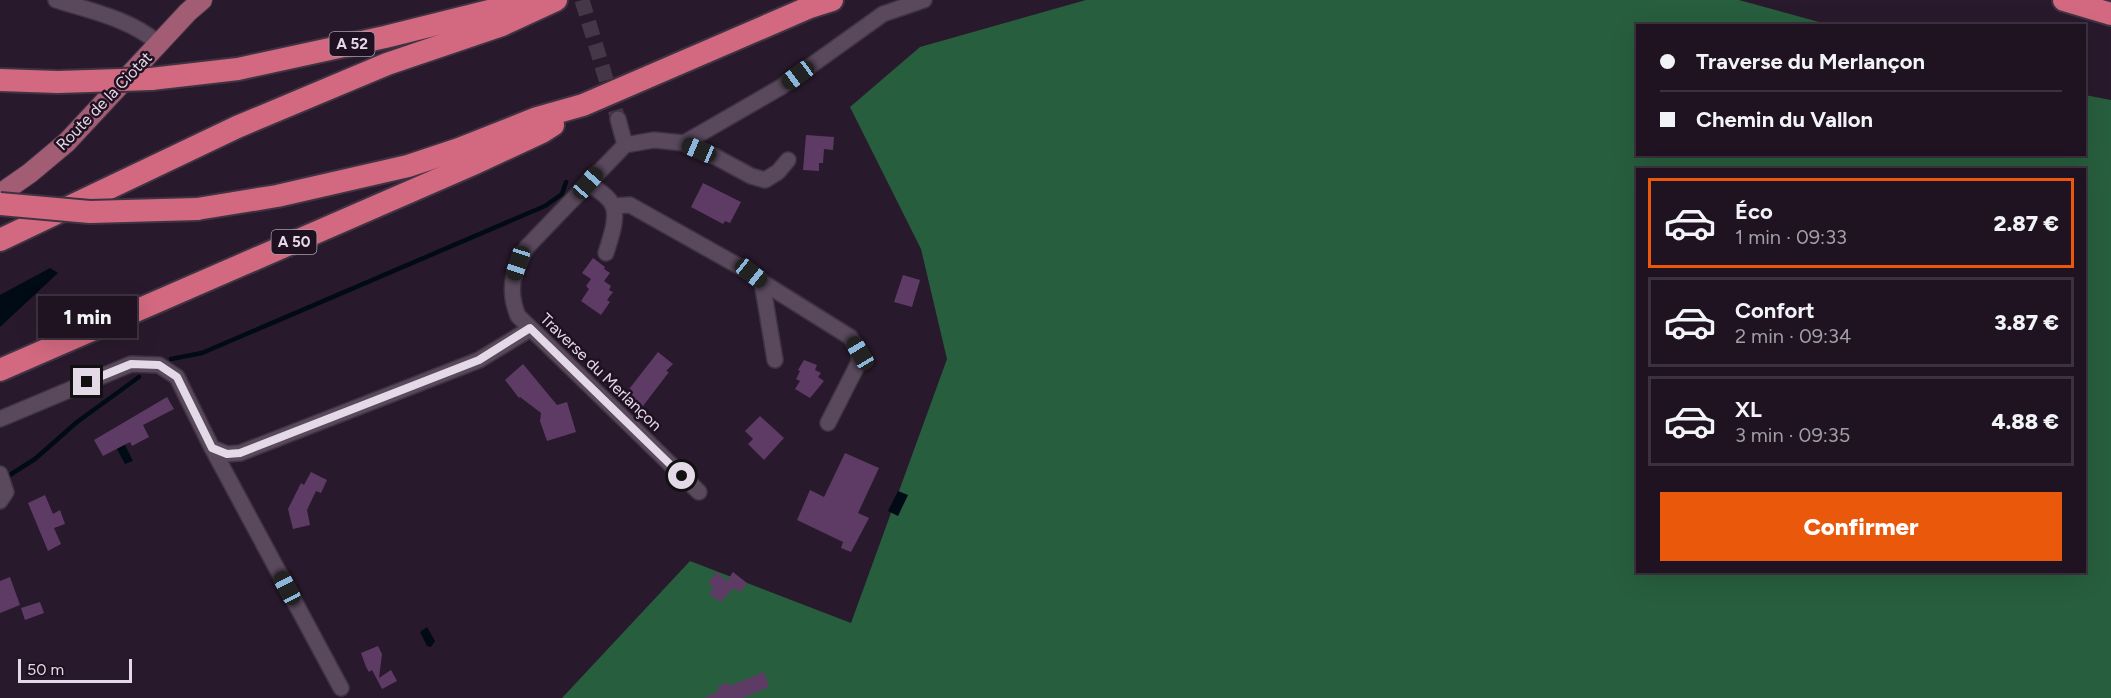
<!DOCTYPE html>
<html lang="fr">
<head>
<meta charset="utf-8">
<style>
	body { margin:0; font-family:Figtree,sans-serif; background:#271c2a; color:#f1f3f6; height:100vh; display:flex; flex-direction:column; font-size:22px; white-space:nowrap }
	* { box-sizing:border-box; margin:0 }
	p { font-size:20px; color:#a19ea5 }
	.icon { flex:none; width:33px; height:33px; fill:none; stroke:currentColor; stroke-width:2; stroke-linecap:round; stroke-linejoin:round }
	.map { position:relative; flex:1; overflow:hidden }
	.drawer { position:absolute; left:1636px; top:168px; width:450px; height:405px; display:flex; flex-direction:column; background:#1f1321; border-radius:0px; box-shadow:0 6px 24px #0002,0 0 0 2px #3c323f }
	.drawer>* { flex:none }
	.hud { position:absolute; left:1636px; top:24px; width:450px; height:132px; border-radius:0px; box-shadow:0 6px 24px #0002,0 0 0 2px #3c323f; display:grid; align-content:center; height:132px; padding:0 24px; background:#1f1321 }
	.scale { position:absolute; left:18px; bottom:15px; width:114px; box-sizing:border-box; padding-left:6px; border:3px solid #e4d9e6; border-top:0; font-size:16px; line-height:21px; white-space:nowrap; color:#e4d9e6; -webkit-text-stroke:4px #1f1022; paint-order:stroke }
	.end { position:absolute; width:27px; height:27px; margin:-14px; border:8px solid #e4d9e6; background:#111; box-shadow:0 0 0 3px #111 }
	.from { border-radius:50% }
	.bubble { position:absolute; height:42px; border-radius:0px; background:#1f1321; box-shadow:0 6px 24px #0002,0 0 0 2px #3c323f; font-size:20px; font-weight:800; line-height:42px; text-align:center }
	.car { position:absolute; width:18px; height:36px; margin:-18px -9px; border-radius:8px; box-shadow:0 0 4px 2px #0007; background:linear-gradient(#222 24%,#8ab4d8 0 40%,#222 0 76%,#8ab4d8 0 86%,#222 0) }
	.hud b { display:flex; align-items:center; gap:21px; height:57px; font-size:22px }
	.hud b+b { border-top:2px solid #3c323f }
	.hud i { width:15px; height:15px; background:#f1f3f6 }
	ul { padding:10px 0 0; list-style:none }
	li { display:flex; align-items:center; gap:18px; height:90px; margin:0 12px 9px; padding:0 12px; border:3px solid #3c323f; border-radius:0px }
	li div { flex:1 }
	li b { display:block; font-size:22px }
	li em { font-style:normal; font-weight:800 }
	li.active { border-color:#ea580c }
	li>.icon { width:54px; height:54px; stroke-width:1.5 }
	.action { display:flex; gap:12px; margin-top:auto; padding:12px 24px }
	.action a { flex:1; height:69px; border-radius:0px; background:#ea580c; color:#fff; font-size:24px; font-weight:800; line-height:69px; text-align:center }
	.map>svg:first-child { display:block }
</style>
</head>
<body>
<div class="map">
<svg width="2111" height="698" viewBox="0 0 2111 698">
	<rect width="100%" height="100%" fill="#29192c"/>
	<path fill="#275e3d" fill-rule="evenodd" d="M1086 0H1739L1830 25 1638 26V154H2085V95L2111 100V698H562L690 561 851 623 947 359 921 249 850 107 920 47ZM1638 170H2085V572H1638Z"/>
	<g fill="#000b15">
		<path d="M50 268 58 273 0 327V295Z"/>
		<path d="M124 443 133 461 125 464 116 447Z"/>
		<path d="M898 491 908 495 898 516 888 511Z"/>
		<path d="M427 627 435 641 431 647 427 646 420 632Z"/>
	</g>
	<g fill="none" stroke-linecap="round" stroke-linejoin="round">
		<g stroke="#000b15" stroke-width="4.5">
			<path d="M171 359 202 353 545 206 562 194 566 182"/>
			<path d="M5 478 35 459 77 422 139 377"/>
		</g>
	</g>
	<g fill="#5e3b65">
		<path d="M806 135 834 137 833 150 824 149 823 163H819V171L803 170Z"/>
		<path d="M703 183 741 202 730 223 725 221 723 224 691 207Z"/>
		<path d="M593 258 605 267 604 269 610 273 604 281 611 286 609 290 613 292 607 300 610 302 601 315 581 301 589 289 586 286 591 279 582 273Z"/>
		<path d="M903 275 920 280 912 307 894 302Z"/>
		<path d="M658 352 673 364 666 371 669 372 643 406 626 393Z"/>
		<path d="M804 360 817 365 815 370 821 373 818 377 824 381 810 398 795 389 800 381 796 379 800 371 798 370Z"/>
		<path d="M523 364 557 405 567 402 576 432 547 441 540 421 541 413 520 397 519 398 505 380Z"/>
		<path d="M167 397 174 409 143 425 149 437 132 446 130 442 103 456 94 440Z"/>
		<path d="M760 416 784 438 764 460 748 444 753 439 745 431Z"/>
		<path d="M845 453 879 468 858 513 869 518 851 552 841 548 843 542 797 520 810 490 824 497Z"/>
		<path d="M311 472 327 480 321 493 316 491 307 510 310 525 293 529 288 509 301 483 304 485Z"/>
		<path d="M45 495 53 514 60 510 65 524 54 528 61 544 48 551 28 503Z"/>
		<path d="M716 572 727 581 733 572 747 583 741 592 733 588 721 602 709 594 714 587 708 584Z"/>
		<path d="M10 577 20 605 0 613V581Z"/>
		<path d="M40 602 44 613 25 620 21 608Z"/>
		<path d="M378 646 382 654 379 678 391 670 397 681 382 689 372 670 369 672 366 667 361 653Z"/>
		<path d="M764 672 769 687 742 698H703L719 691 717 687 728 682 730 686Z"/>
	</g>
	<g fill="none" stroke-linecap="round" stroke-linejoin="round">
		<path stroke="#453648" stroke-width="15" stroke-dasharray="15 8" stroke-linecap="butt" d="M582 0 618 119"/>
		<defs>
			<g id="minor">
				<path d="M56 0C91 11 130 19 158 43"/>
				<path d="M618 119 625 145"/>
				<path d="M684 143 781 87 883 14 924 0"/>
				<path d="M588 183C596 189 609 196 613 206 618 219 610 239 606 253"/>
				<path d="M613 206 630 205 751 273 762 282 775 360"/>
				<path d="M762 282 850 337 860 353 858 364 828 423"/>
				<path d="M0 419 131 364 159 365 177 377 212 448 227 454 240 453 479 360 530 329"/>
				<path d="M212 448 341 688"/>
				<path d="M0 474 6 492 0 501"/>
				<path d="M699 492 518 316C507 289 513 271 527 247L625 145 654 140 684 143 714 156 751 176 765 180 778 172 788 160"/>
			</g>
			<path id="major" d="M0 194 30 173 67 142 188 12 202 0"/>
			<g id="highway">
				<path d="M2064 0 2111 14"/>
				<path d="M151 79 238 69 385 37 501 8 530 4"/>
				<path d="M0 80 58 82"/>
				<path d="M197 209 277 196 408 166 459 149 537 118 583 105 810 7 832 0"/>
				<path d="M0 240 237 127 387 64 502 25 556 0"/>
				<path d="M0 370 471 165 542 132 553 125"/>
			</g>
		</defs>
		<use href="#minor" stroke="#3f3342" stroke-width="18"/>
		<use href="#major" stroke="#3f3342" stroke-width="22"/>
		<use href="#highway" stroke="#3f3342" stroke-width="26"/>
		<use href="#minor" stroke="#5a485d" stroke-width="15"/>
		<use href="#major" stroke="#a25c73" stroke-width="20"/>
		<use href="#highway" stroke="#d26981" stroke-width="22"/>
		<defs>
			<g id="highway-bridge">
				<path d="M58 82 151 79"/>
				<path d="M0 204 90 212 197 209"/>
			</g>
		</defs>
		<use href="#highway-bridge" stroke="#3f3342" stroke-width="26" stroke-linecap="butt"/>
		<use href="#highway-bridge" stroke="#d26981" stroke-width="22"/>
	</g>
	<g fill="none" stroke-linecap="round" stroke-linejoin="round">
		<path stroke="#e4d9e6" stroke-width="8" d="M87 382 131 364 159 365 177 377 212 448 227 454 240 453 479 360 530 328 682 476"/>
	</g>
	<g text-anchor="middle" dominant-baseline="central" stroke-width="5" stroke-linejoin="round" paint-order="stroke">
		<g fill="#1f1022" stroke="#a99dab" stroke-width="1.5">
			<rect x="329.5" y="32" width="45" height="24" rx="4.5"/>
			<rect x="271.5" y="230" width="45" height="24" rx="4.5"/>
		</g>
		<g font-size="15" font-weight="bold" fill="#e4d9e6">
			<text x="352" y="44">A 52</text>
			<text x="294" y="242">A 50</text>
		</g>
		<g font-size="16" fill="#e4d9e6" stroke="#1f1022">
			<text transform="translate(104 101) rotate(-46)">Route de la Ciotat</text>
			<text transform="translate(601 372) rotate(44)">Traverse du Merlançon</text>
		</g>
	</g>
</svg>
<div class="scale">50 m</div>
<i class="end from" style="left:682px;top:476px"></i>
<i class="end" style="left:87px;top:382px"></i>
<div class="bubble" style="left:38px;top:296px;width:99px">1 min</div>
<i class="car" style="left:798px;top:75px;rotate:234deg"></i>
<i class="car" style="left:699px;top:150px;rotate:293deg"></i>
<i class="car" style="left:588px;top:183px;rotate:41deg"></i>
<i class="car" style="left:518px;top:263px;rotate:198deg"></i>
<i class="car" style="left:751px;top:273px;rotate:129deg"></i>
<i class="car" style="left:860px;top:353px;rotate:329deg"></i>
<i class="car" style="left:287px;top:588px;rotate:332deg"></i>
<div class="hud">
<b><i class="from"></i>Traverse du Merlançon</b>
<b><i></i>Chemin du Vallon</b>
</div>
<section class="drawer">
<ul>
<li class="active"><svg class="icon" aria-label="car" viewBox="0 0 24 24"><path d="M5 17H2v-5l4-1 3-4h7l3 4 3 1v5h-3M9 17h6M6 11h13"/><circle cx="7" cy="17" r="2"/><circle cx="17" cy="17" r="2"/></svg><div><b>Éco</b><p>1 min · 09:33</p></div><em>2.87 €</em></li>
<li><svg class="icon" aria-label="car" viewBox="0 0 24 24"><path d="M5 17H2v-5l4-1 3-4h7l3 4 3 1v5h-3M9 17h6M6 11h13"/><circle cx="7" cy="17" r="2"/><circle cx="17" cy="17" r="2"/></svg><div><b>Confort</b><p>2 min · 09:34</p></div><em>3.87 €</em></li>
<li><svg class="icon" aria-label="car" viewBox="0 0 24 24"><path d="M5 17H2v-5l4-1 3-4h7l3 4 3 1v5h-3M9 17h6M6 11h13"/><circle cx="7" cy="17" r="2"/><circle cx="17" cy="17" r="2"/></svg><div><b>XL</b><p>3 min · 09:35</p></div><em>4.88 €</em></li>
</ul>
<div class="action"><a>Confirmer</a></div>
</section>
</div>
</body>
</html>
